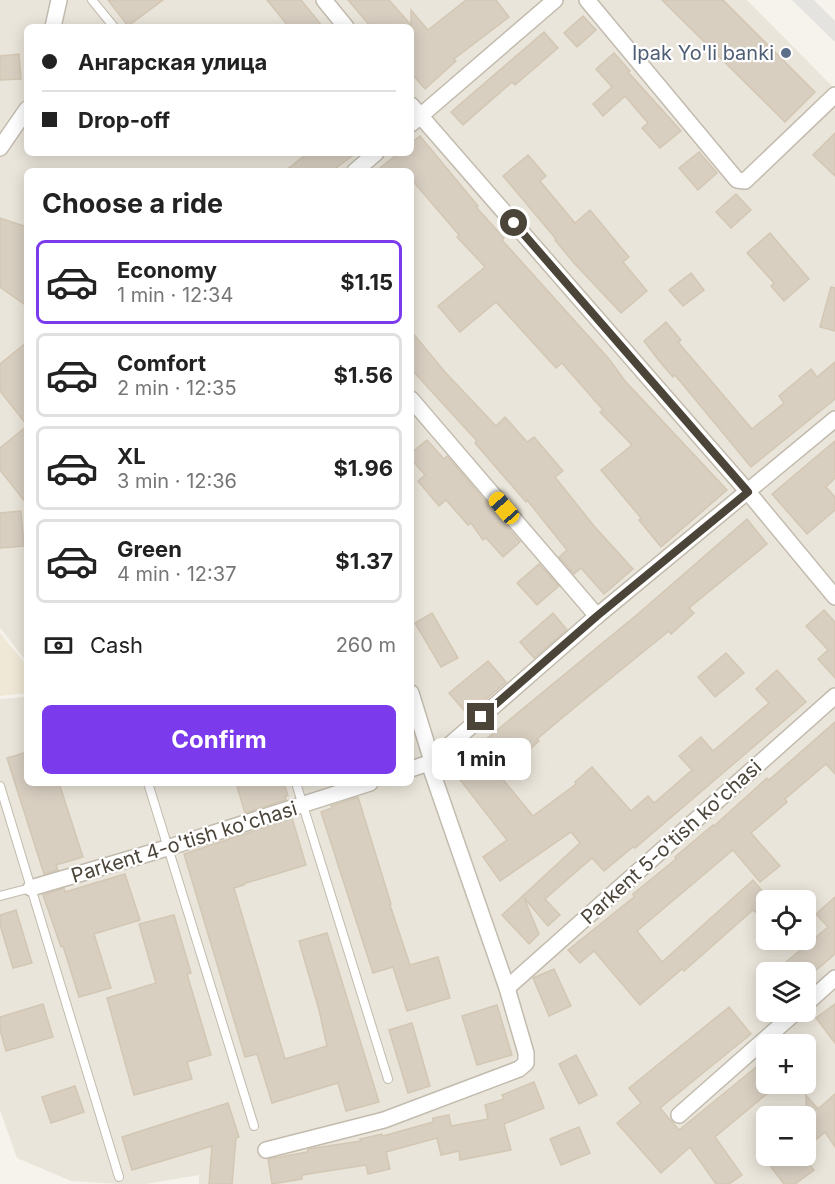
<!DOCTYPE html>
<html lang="en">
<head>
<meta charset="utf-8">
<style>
	body { margin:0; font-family:Inter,sans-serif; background:#f6f6f6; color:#222; height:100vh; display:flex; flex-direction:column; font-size:22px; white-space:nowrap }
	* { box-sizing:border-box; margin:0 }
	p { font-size:20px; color:#767676 }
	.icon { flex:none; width:33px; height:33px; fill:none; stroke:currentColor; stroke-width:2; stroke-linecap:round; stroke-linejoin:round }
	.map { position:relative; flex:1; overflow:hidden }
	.panel { position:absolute; left:24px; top:168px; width:390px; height:618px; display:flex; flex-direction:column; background:#fff; border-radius:9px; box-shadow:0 3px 15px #0003 }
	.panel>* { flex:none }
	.hud { position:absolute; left:24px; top:24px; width:390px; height:132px; border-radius:9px; box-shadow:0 3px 15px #0003; display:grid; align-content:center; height:132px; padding:0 18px; background:#fff }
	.controls { position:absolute; left:756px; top:890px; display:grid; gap:12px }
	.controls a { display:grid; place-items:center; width:60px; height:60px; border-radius:9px; background:#fff; box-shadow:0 3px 15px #0003; font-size:30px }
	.end { position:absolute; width:27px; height:27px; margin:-14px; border:8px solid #4b4439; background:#fff; box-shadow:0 0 0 3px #fff }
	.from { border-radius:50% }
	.bubble { position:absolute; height:42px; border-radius:9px; background:#fff; box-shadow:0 3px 15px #0003; font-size:20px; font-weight:700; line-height:42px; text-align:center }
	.car { position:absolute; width:18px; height:36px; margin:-18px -9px; border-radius:8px; box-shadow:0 0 4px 2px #0007; background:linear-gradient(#f5c518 24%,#345 0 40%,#f5c518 0 76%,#345 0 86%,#f5c518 0) }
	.hud b { display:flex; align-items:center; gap:21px; height:57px; font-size:22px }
	.hud b+b { border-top:2px solid #e0e0e0 }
	.hud i { width:15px; height:15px; background:#222 }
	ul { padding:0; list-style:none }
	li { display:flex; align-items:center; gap:18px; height:84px; margin:0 12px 9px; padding:0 6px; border:3px solid #e0e0e0; border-radius:9px }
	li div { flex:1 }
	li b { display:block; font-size:22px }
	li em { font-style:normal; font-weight:700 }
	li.selected { border-color:#7c3aed }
	li>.icon { width:54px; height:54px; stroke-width:1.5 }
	h2 { padding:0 18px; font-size:27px; line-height:72px }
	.pay { display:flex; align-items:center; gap:15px; height:66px; padding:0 18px; font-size:22px }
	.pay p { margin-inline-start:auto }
	.button { display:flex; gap:12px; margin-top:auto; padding:12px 18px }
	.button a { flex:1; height:69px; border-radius:9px; background:#7c3aed; color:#fff; font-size:24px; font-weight:700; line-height:69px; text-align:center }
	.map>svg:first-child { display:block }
</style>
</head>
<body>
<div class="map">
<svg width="835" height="1184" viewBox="0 0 835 1184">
	<rect width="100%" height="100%" fill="#f6f3ec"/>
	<path fill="#eae5da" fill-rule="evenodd" d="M0 0H747L835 89V1184H199V1175L146 1184H120L71 1181 17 1158 0 1110V699L27 697V783H411V171H27V662L0 628ZM27 27H411V153H27ZM766 900H806V939H766ZM766 972H806V1011H766ZM766 1044H806V1083H766ZM766 1116H806V1155H766Z"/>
	<path fill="#efe8d6" d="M0 633 27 666V693L0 696Z"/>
	<path fill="#e5e3e0" d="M792 0H814L835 21V42Z"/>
	<g fill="#d8cfc1" stroke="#d3c7b4" stroke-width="1.5">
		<path d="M108 0H163L128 26Z"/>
		<path d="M267 0H301L323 27H289Z"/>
		<path d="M348 0H389L411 25V10L428 30 466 0H496L509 17 454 59 456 61 425 89 411 73V27H371Z"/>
		<path d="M662 0H723L815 92 785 122Z"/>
		<path d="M583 16 596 30 577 47 564 33Z"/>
		<path d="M544 32 558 48 515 85 512 82 463 125 451 112Z"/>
		<path d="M614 53 630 71 628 72 681 131 660 148 642 128 648 123 625 96 603 116 593 104 612 87 596 69Z"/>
		<path d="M19 54 21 79 0 80V56Z"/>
		<path d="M835 133V176L813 155Z"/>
		<path d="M420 136 478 206 476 207 504 238 502 240 609 359 625 381 727 490 661 547 639 520 641 518 601 470 632 445 600 412 603 410 562 363 556 368 496 302 460 332 438 306 485 267 457 237 459 235 411 179V171H376L399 153H411V143Z"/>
		<path d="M699 152 717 173 698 190 679 168Z"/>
		<path d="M308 153H356L332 171H285Z"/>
		<path d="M528 155 546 176 540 181 575 223 590 210 629 257 623 262 647 291 621 313 574 263 555 240 556 239 503 176Z"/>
		<path d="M736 194 751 210 731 228 716 212Z"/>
		<path d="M0 218 27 227V306L0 287Z"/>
		<path d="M770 233 809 279 784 301 771 286 774 283 747 253Z"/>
		<path d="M691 273 704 290 683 306 669 290Z"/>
		<path d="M831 287 835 288V331L820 327Z"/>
		<path d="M666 322 681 340 678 342 752 429 784 403 779 396 811 369 817 377 835 362V399L751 467 675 375 673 377 660 362 644 341Z"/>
		<path d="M411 331 445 372 496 426 505 417 527 442 534 437 563 471 555 477 594 526 633 569 604 594 581 568 574 574 559 557 567 550 527 500 526 502 475 443 477 441 411 369Z"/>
		<path d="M27 342V425L0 391V364Z"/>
		<path d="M27 426V504L0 470V448Z"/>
		<path d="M427 440 444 459 447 456 520 542 503 557 486 538 483 540 471 523 468 525 446 500 439 506 418 481 425 475 411 459V453Z"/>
		<path d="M835 441V478L826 487 835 497V510L807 534 772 494Z"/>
		<path d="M21 511 24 546 0 548V513Z"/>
		<path d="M747 519 767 544 689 608 694 613 671 634 669 631 579 704 537 739 539 741 500 776 533 816 576 784 575 782 592 767 631 811 648 796 654 803 692 770 679 756 701 737 713 751 769 703 756 689 777 670 806 702 635 848 633 847 604 871 592 858 545 899 560 915 548 926 524 898 539 934 529 944 502 915 580 843 571 832 500 881 483 857 507 840 451 768 639 613Z"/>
		<path d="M539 564 559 586 537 605 517 583Z"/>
		<path d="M824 610 835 622V678L818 659 828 650 806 626Z"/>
		<path d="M432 613 458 658 441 667 415 623Z"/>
		<path d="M553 613 567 630 534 658 520 642Z"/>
		<path d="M726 653 744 673 715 697 698 677Z"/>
		<path d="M488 661 506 682 468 715 449 693Z"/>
		<path d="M835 722V774L826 764 785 799 787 802 751 833 780 866 760 882 733 850 637 931 662 962 753 880 770 900H766V902L755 912 753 910 684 971 682 969 640 1005 594 951 580 963 568 950 634 897 633 894 676 859 675 857 713 825 714 826 767 778 769 780Z"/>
		<path d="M27 752V783H59L83 857 56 865 58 870 44 874 7 758Z"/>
		<path d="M236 783H284L288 796H285L286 800 245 813Z"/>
		<path d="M358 797 391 904 390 905 410 965 438 957 450 998 407 1011 393 967 373 973 321 812 332 808 331 806Z"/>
		<path d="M292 818 306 865 243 884 244 885 234 888 285 1059 327 1046 319 1010 299 941 327 933 379 1102 346 1111 338 1083 272 1103 257 1054 245 1057 184 854Z"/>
		<path d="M125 874 140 920 94 934 111 988 79 997 63 946 61 947 43 895 64 888 65 892Z"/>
		<path d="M835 897V954L814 972H774L828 927 816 914Z"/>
		<path d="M16 910 32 963 13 968 0 925V915Z"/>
		<path d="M174 915 191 973 187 974 211 1055 187 1062 192 1079 134 1095 107 998 156 983 139 924Z"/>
		<path d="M554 969 571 1006 549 1016 533 978Z"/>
		<path d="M43 1004 53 1037 6 1051 0 1030V1017Z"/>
		<path d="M835 1004V1043L816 1018Z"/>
		<path d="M497 1005 512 1055 477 1065 462 1016Z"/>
		<path d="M729 1007 751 1034 660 1108 679 1130 766 1059V1083H780L715 1137 742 1175 729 1184H716L690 1147 661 1173 617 1123 641 1103 629 1088Z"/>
		<path d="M412 1023 430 1086 408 1093 389 1030Z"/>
		<path d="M576 1055 597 1095 579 1104 559 1064Z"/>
		<path d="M534 1082 544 1108 504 1124 511 1150 460 1160 459 1151 441 1155 437 1138 386 1152 390 1169 368 1174 366 1165 302 1175V1179L272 1184 268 1159 307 1152 308 1149 361 1141 360 1139 382 1134 383 1136 433 1122V1118L449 1115 451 1126 488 1119 485 1105 504 1099 502 1095Z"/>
		<path d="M75 1086 84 1112 51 1123 42 1097Z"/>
		<path d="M835 1094V1147L825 1132 817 1139 806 1127V1095L818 1109Z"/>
		<path d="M228 1103 239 1137 236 1138 232 1184H209L212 1146 132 1170 122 1137Z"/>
		<path d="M579 1127 590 1153 561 1165 550 1139Z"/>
		<path d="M787 1155H802L814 1170 795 1184H784L771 1167Z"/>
	</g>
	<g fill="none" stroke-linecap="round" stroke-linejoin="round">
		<defs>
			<g id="service">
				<path d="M92 0 114 27"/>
				<path d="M148 783 254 1126"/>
				<path d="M296 783 388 1079"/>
				<path d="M0 786 119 1177"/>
				<path d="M0 896 31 888"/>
			</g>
			<g id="minor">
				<path d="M324 0 346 27"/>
				<path d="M587 0 737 180 745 181 835 95"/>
				<path d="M53 27 59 0"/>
				<path d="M411 105 748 492 835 597"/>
				<path d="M411 124 555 0"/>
				<path d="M0 148 27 109"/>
				<path d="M355 171 376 153"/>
				<path d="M411 399 597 616"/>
				<path d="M411 693 432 761"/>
				<path d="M411 769 429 763 597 616 835 419"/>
				<path d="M31 888 167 848 370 783"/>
				<path d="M507 988 835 696"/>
				<path d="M806 1004 835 978"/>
				<path d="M679 1115 797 1011"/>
				<path d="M266 1150 384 1120 519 1069 526 1063V1053L507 988 429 763"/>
			</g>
		</defs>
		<use href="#service" stroke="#c2bbae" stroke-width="10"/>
		<use href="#minor" stroke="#c2bbae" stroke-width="18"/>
		<use href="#service" stroke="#fff" stroke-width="8"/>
		<use href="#minor" stroke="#fff" stroke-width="15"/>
	</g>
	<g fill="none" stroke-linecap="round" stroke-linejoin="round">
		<path stroke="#4b4439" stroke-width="8" d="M481 717 597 616 748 492 514 223"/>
	</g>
	<circle fill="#5c6f8a" stroke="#fff" stroke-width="2" cx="786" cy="53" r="6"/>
	<g text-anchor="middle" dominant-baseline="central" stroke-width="4.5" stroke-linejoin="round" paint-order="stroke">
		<g font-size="20" fill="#4e5e75" stroke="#fff" text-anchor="end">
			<text x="774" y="53">Ipak Yo'li banki</text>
		</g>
		<g font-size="20" fill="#4b4439" stroke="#fff">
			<text transform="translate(184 842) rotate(-17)">Parkent 4-o'tish ko'chasi</text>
			<text transform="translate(671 842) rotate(-42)">Parkent 5-o'tish ko'chasi</text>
		</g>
	</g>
</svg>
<div class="controls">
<a><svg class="icon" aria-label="locate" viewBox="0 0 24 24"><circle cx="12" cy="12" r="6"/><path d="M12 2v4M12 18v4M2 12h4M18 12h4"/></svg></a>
<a><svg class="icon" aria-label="layers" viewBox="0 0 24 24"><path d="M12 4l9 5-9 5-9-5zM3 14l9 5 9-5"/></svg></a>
<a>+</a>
<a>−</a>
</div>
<i class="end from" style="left:514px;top:223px"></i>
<i class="end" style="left:481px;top:717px"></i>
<div class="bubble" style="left:432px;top:738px;width:99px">1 min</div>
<i class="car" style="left:504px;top:508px;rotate:319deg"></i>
<div class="hud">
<b><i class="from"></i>Ангарская улица</b>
<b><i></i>Drop-off</b>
</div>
<section class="panel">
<h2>Choose a ride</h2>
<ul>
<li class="selected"><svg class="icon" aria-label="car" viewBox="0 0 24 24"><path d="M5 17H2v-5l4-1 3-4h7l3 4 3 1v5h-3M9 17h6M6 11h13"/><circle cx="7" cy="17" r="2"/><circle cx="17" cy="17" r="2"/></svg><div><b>Economy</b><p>1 min · 12:34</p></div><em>$1.15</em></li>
<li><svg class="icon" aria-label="car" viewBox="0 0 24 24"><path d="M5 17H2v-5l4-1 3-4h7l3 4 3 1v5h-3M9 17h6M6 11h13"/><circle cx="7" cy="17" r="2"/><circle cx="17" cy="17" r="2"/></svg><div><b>Comfort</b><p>2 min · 12:35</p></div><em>$1.56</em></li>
<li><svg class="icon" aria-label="car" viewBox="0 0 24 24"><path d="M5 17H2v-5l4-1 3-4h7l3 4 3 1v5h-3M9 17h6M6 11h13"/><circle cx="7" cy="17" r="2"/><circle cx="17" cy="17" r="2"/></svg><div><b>XL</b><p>3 min · 12:36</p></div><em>$1.96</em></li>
<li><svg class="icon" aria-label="car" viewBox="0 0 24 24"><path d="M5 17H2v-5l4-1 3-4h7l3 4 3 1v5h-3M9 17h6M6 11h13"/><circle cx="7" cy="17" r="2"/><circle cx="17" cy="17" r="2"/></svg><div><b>Green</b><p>4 min · 12:37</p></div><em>$1.37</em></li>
</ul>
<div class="pay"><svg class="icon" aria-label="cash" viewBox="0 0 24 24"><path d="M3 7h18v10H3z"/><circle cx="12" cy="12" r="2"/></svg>Cash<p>260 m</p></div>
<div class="button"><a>Confirm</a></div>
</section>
</div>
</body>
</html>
